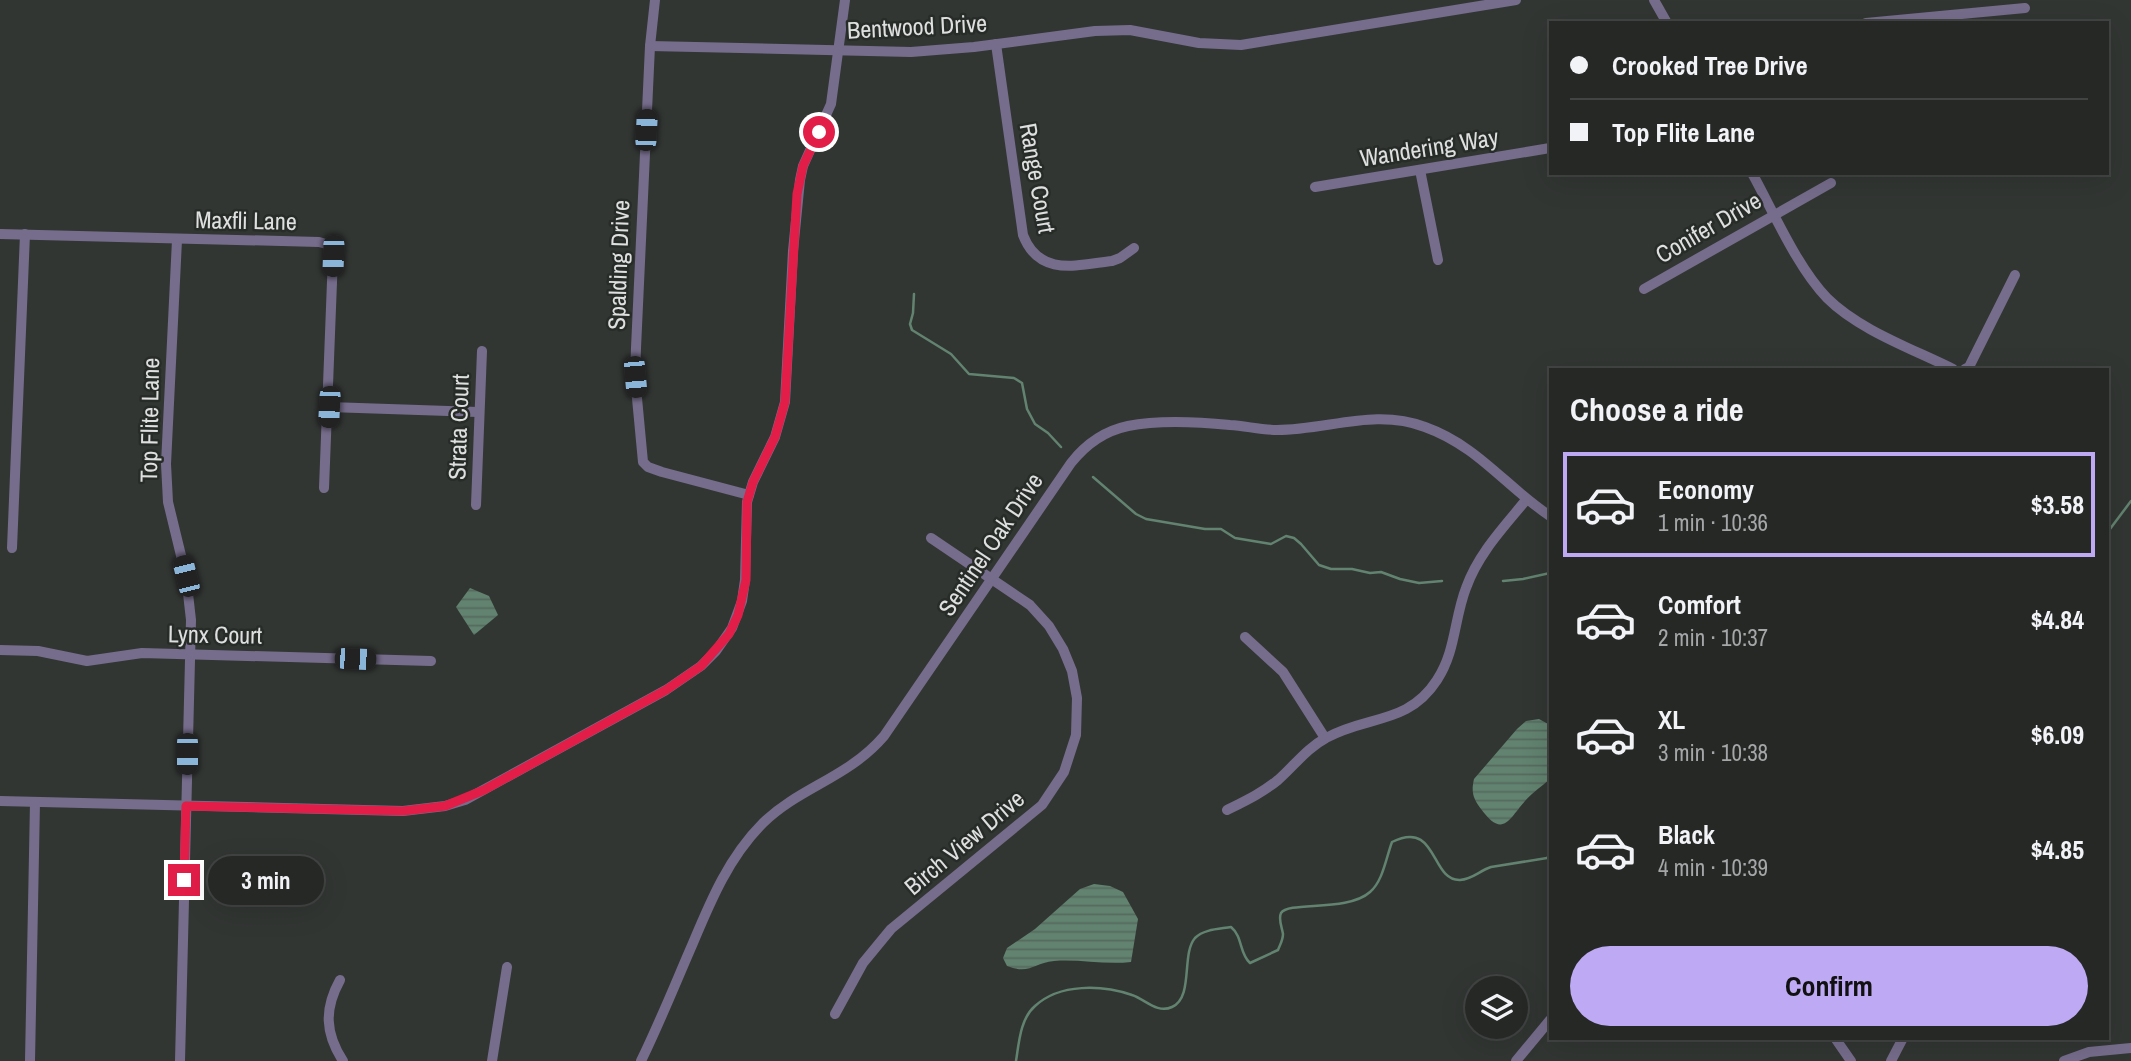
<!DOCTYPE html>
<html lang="en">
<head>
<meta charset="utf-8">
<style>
	body { margin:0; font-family:"Archivo Narrow",sans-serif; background:#323432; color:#f1f3f6; height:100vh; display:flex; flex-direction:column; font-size:26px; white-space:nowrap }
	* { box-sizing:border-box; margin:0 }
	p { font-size:23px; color:#a4a6a7 }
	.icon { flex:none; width:38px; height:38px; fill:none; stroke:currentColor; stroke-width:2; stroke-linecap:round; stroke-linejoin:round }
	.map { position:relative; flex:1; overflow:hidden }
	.panel { position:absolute; left:1549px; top:368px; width:560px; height:672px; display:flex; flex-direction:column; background:#262826; border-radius:0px; box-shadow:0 7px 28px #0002,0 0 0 2px #424443 }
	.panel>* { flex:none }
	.guide { position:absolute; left:1549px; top:21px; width:560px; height:154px; border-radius:0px; box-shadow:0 7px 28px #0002,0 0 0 2px #424443; display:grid; align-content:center; height:154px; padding:0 21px; background:#262826 }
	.buttons { position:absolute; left:1465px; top:976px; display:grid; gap:14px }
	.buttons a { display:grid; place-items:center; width:63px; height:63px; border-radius:50%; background:#262826; box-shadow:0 7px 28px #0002,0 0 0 2px #424443; font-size:35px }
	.end { position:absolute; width:32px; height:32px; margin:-16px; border:9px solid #e11d48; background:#fff; box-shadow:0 0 0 4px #fff }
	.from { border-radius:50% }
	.bubble { position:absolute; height:49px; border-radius:24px; background:#262826; box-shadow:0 7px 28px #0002,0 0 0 2px #424443; font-size:23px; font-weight:700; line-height:49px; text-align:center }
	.car { position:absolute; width:21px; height:42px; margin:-21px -10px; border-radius:9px; box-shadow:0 0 5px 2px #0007; background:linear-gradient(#222 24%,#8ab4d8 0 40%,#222 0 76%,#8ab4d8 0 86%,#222 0) }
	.guide b { display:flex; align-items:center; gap:24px; height:66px; font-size:26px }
	.guide b+b { border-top:2px solid #424443 }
	.guide i { width:18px; height:18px; background:#f1f3f6 }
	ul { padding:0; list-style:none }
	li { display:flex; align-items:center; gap:21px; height:105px; margin:0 14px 10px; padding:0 7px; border:4px solid transparent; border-radius:0px }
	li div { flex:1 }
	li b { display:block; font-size:26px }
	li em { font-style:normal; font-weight:700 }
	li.current { border-color:#bea9f4 }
	li>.icon { width:63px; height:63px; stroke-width:1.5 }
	h2 { padding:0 21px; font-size:32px; line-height:84px }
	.button { display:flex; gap:14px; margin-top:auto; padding:14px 21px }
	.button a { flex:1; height:80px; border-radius:42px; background:#bea9f4; color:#111; font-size:28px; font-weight:700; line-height:80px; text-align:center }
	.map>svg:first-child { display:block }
</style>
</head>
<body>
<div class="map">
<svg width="2131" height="1061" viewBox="0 0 2131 1061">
	<defs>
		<pattern id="water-rules" width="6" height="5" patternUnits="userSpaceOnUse" patternTransform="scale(1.75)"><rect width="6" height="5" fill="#628370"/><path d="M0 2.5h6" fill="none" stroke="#56695e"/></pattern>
	</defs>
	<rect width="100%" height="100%" fill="#323633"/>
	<g fill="url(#water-rules)">
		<path d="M470 588 489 596 498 615 474 635 456 607Z"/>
		<path d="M1539 719 1550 725V779C1542 786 1533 792 1525 801 1509 819 1503 839 1481 809 1473 798 1471 792 1474 779L1517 729 1526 721Z"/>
		<path d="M1094 884 1110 886 1123 892 1138 919 1131 962C1105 965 1080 959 1054 961 1033 963 1030 975 1007 966L1003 958 1007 948 1035 929 1080 889Z"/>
	</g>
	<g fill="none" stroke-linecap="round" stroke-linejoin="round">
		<g stroke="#628370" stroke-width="2.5">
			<path d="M914 294 913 313 910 324 912 330 951 354 969 374 1014 378 1022 383 1027 409 1035 424 1048 433 1061 447"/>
			<path d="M1093 477 1136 514 1146 519 1205 529H1221L1235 538 1271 544 1286 536 1294 538 1301 544 1319 565 1331 569H1352L1370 573 1381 572 1400 579 1419 583 1442 581"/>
			<path d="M2107 533 2131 501"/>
			<path d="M1503 581 1523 579 1550 573"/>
			<path d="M1016 1061C1019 1043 1020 1019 1035 1006 1060 983 1102 985 1132 995 1145 999 1157 1014 1172 1007 1194 997 1181 954 1195 938 1204 929 1220 929 1231 927 1243 937 1239 953 1250 963L1278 950C1280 945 1283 940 1283 934 1282 927 1278 919 1281 913 1289 901 1348 912 1370 892 1383 881 1386 858 1392 842 1438 819 1430 881 1460 880 1473 879 1479 871 1491 867L1547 858 1550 855"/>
		</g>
		<g stroke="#766d8c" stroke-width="10">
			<path d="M655 0 650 46 636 348 635 377 643 462 648 467 662 472 749 495"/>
			<path d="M1654 0 1667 23"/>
			<path d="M1866 23 2025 8"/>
			<path d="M996 44 1023 235C1039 277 1077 265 1112 261L1120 258 1134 248"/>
			<path d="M650 46 911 52 974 47 1095 31 1130 30 1199 43 1241 45 1516 0"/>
			<path d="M1420 170 1438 260"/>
			<path d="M1752 173C1773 211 1797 267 1827 298 1859 330 1913 349 1953 369"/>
			<path d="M1315 187 1550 148"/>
			<path d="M0 234 319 242 330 245 333 256 324 488"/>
			<path d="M177 240 166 464 168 502 186 576 191 620 180 1061"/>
			<path d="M1644 289 1831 183"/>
			<path d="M1965 369 1969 367 2015 275"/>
			<path d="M329 407 478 412"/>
			<path d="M476 505 482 351"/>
			<path d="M12 548 25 234"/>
			<path d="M1245 637 1283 672 1325 738"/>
			<path d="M0 650 38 651 87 661 142 653 431 661"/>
			<path d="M0 801 403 811 445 806 465 800 666 690 701 666 716 651 732 628 742 601 745 580 747 502 753 482 775 437 785 402 793 251 800 180 803 166 831 104 845 0"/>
			<path d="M1227 810C1245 801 1262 793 1278 780 1294 766 1307 748 1326 738 1367 715 1408 725 1437 680 1456 651 1454 619 1466 588 1478 554 1503 528 1526 500"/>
			<path d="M340 980C324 1009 325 1033 343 1061"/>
			<path d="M835 1014 863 963 891 929 1042 805 1064 772 1076 735 1077 698 1072 671 1063 649 1049 626 1030 605 931 538"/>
			<path d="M1835 1038 1851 1061"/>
			<path d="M30 1061 35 802"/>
			<path d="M492 1061 507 967"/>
			<path d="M641 1061C660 1022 676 982 693 943 711 900 729 857 763 823 800 787 848 778 884 736L1071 463C1086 444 1104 431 1128 426 1157 420 1200 422 1230 425 1246 426 1261 430 1277 430 1328 430 1375 408 1425 427 1478 446 1505 486 1550 516"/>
			<path d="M1516 1061 1550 1020"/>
			<path d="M1891 1061 1903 1038"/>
			<path d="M2064 1061 2089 1052 2131 1048"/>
		</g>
	</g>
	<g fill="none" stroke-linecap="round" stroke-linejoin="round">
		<path stroke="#e11d48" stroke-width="9" d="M184 880 186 806 403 811 445 806 484 790 666 690 701 666 729 634 738 615 746 580 747 502 753 482 775 437 785 402 797 194 803 166 819 132"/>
	</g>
	<g text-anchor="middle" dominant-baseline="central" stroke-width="5" stroke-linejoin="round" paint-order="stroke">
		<g font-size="24" fill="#dee0df" stroke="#282c29">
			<text transform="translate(917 26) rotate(-3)">Bentwood Drive</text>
			<text transform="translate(1429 147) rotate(-9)">Wandering Way</text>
			<text transform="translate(1038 178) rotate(80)">Range Court</text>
			<text transform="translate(246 220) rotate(1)">Maxfli Lane</text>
			<text transform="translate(1708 227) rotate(-30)">Conifer Drive</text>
			<text transform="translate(618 265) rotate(-88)">Spalding Drive</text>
			<text transform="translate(149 420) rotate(-89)">Top Flite Lane</text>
			<text transform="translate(458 427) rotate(-88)">Strata Court</text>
			<text transform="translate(990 544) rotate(-56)">Sentinel Oak Drive</text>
			<text transform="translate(215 634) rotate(1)">Lynx Court</text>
			<text transform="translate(964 842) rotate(-40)">Birch View Drive</text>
		</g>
	</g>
</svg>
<div class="buttons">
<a><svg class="icon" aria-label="layers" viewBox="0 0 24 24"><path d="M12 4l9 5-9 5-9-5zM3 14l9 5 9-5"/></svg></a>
</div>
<i class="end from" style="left:819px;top:132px"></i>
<i class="end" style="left:184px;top:880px"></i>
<div class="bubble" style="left:208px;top:856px;width:116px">3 min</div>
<i class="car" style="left:646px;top:130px;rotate:3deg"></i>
<i class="car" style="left:333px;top:256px;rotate:182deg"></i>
<i class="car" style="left:635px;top:377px;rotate:175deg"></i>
<i class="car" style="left:329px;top:407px;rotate:183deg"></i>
<i class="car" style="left:186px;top:576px;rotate:346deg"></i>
<i class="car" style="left:355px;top:659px;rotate:92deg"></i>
<i class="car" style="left:187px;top:754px;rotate:180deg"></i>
<div class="guide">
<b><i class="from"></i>Crooked Tree Drive</b>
<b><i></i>Top Flite Lane</b>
</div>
<section class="panel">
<h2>Choose a ride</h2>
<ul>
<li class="current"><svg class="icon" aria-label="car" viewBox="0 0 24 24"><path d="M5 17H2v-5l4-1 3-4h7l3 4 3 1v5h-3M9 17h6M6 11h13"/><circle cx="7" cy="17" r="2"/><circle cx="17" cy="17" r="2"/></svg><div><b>Economy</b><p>1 min · 10:36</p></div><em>$3.58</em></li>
<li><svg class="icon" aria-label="car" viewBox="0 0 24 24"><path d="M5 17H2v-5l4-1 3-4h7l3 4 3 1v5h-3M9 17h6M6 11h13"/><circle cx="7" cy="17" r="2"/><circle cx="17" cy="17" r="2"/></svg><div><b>Comfort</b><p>2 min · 10:37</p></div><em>$4.84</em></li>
<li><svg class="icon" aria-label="car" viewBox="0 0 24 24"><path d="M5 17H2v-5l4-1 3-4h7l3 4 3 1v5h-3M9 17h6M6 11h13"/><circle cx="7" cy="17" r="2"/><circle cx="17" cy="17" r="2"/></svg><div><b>XL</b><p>3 min · 10:38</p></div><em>$6.09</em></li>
<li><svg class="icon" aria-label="car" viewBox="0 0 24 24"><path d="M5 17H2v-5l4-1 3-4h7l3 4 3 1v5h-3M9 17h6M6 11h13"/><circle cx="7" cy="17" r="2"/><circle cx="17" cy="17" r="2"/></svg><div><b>Black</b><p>4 min · 10:39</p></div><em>$4.85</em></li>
</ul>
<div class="button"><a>Confirm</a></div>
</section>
</div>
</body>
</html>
